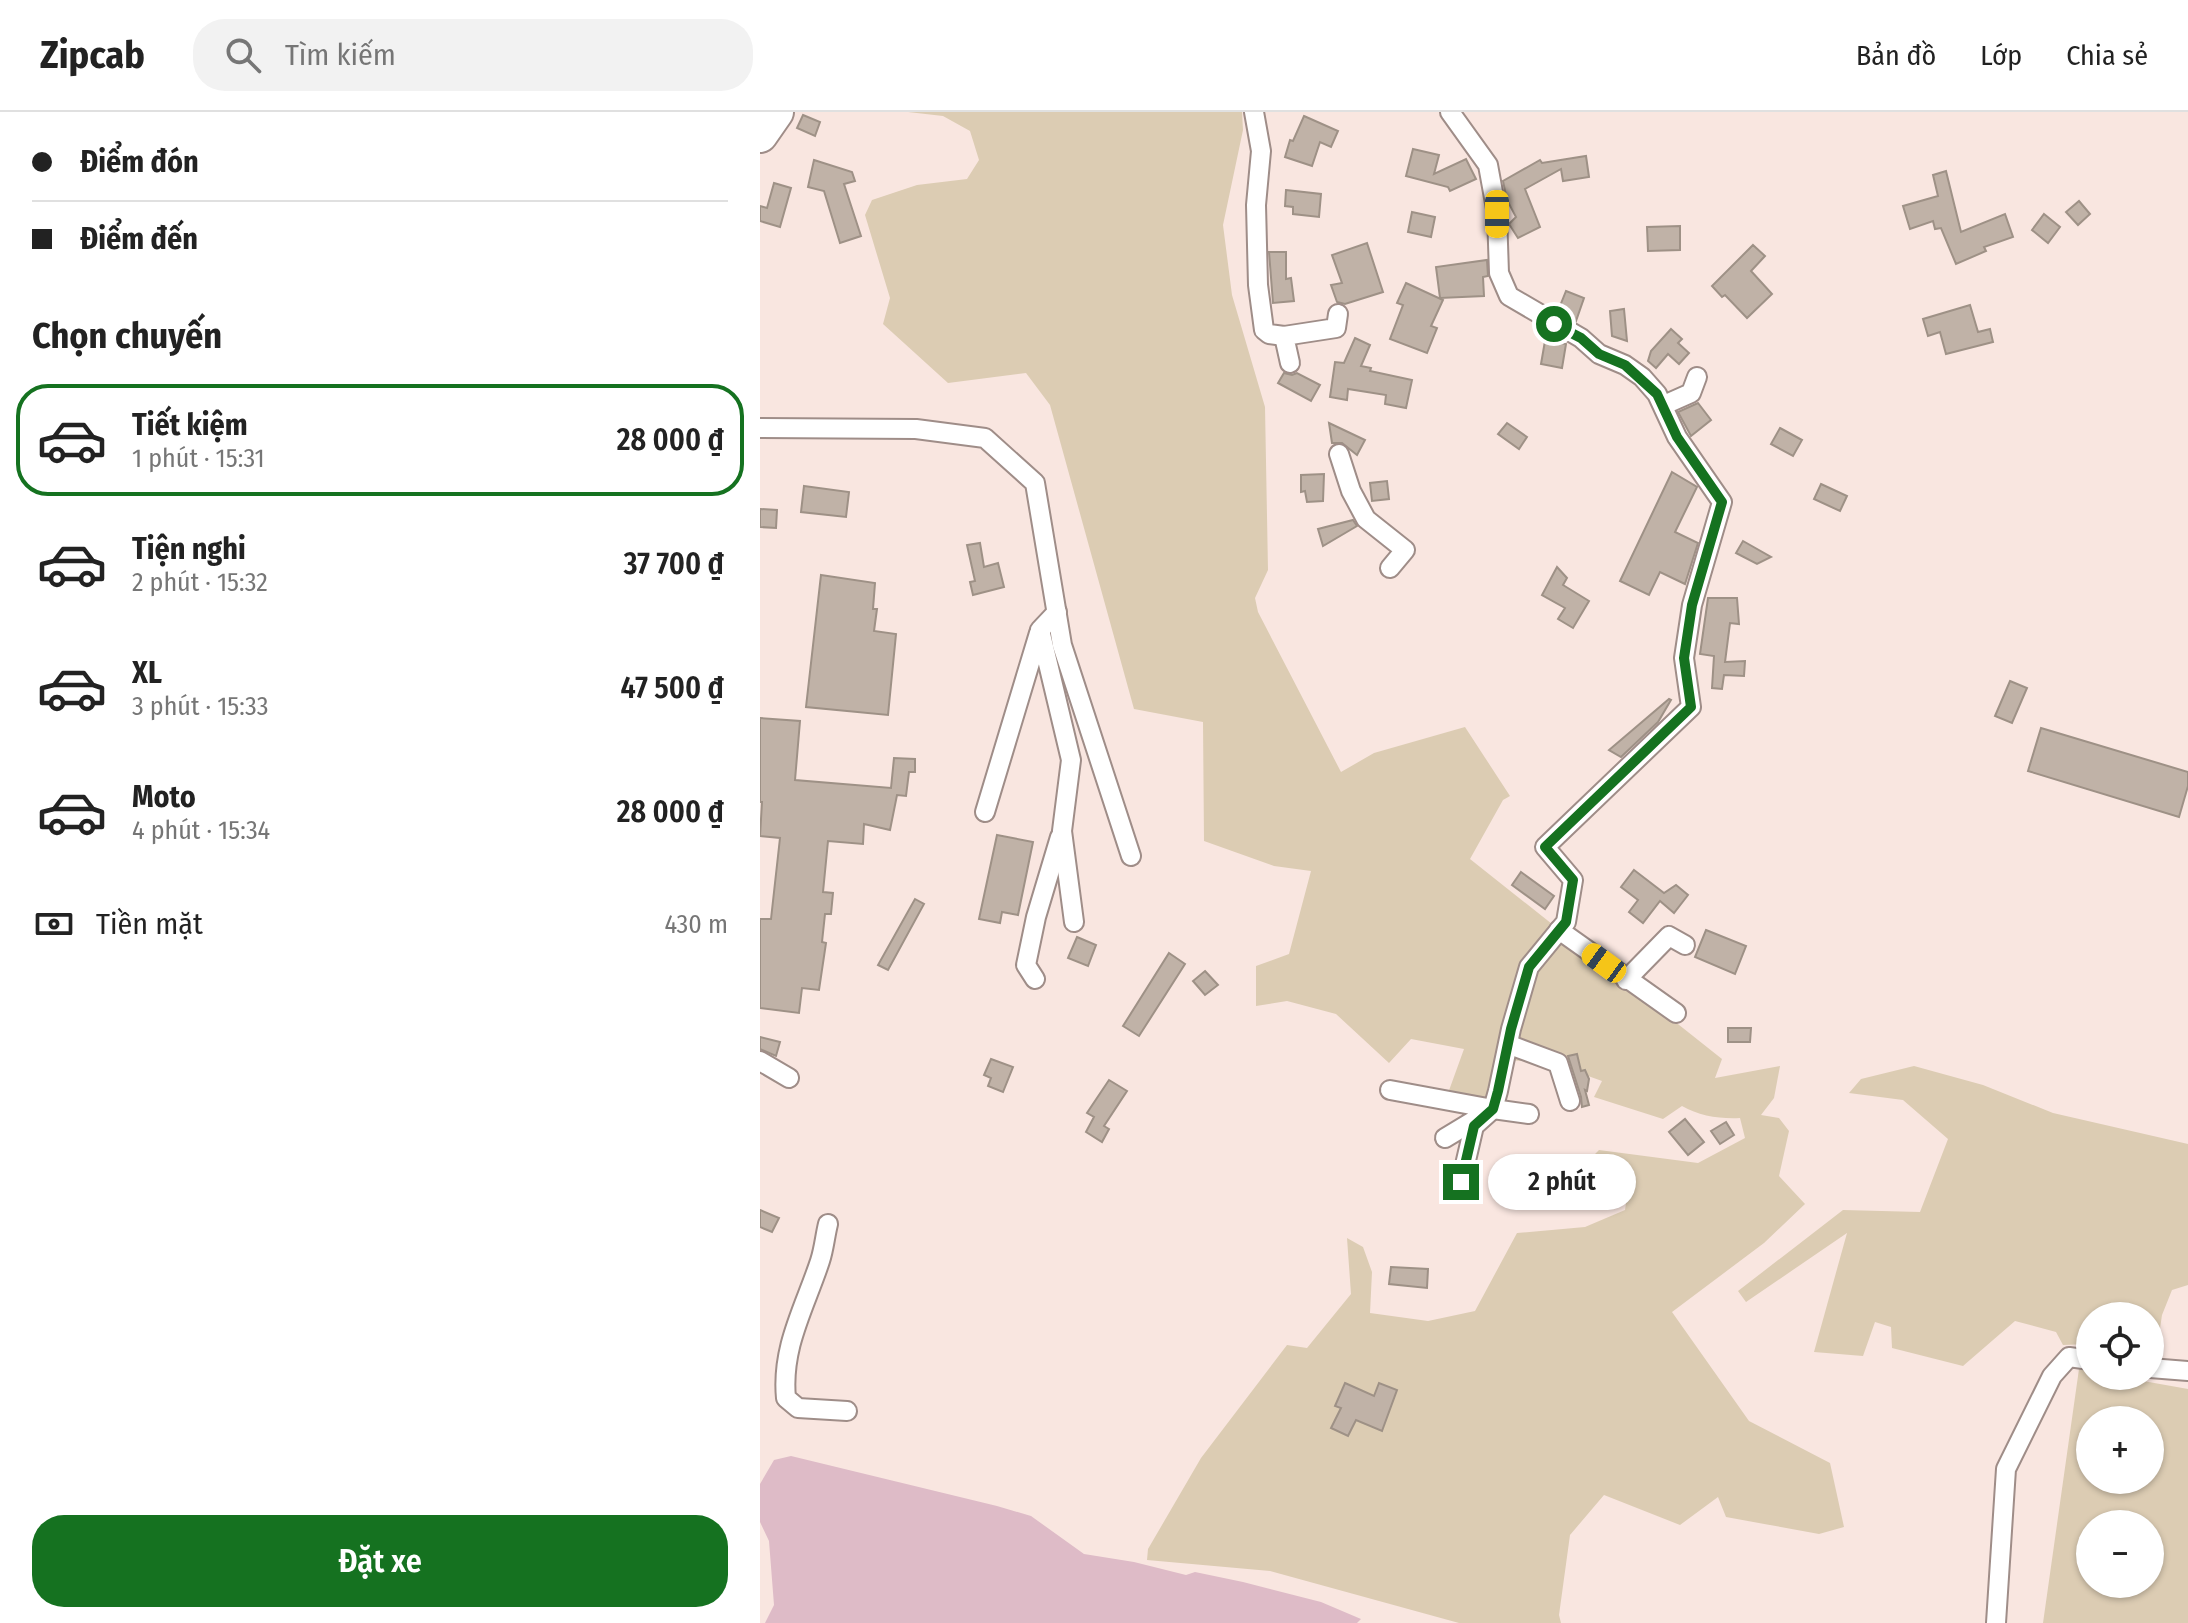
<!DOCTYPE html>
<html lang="vi">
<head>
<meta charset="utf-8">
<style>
	body { margin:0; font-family:"Fira Sans Condensed",sans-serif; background:#f2f2f2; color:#222; height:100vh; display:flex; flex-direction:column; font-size:30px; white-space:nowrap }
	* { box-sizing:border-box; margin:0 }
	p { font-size:26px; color:#767676 }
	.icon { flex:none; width:44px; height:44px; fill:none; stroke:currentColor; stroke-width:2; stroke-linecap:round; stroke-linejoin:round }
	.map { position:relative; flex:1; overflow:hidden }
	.details { display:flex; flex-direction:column; background:#fff; width:760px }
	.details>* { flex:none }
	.guide { display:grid; align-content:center; height:176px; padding:0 32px; background:#fff }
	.buttons { position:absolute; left:1316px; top:1190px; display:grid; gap:16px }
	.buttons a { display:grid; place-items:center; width:88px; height:88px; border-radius:50%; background:#fff; box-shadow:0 2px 6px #0004; font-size:40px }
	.end { position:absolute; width:36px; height:36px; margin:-18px; border:10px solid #157220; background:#fff; box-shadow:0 0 0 4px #fff }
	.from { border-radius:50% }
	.bubble { position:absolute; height:56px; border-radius:28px; background:#fff; box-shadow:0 2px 6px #0004; font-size:26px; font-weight:600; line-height:56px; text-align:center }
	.car { position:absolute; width:24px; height:48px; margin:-24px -12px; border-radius:10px; box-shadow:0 0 6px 2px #0007; background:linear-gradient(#f5c518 24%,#345 0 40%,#f5c518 0 76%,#345 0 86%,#f5c518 0) }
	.guide b { display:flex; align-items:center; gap:28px; height:76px; font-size:30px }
	.guide b+b { border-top:2px solid #e0e0e0 }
	.guide i { width:20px; height:20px; background:#222 }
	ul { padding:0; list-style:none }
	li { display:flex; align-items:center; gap:24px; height:112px; margin:0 16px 12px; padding:0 16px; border:4px solid transparent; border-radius:32px }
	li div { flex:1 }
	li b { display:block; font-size:30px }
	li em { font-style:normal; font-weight:600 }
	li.on { border-color:#157220 }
	li>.icon { width:72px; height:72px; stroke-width:1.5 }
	h2 { padding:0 32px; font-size:36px; line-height:96px }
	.pay { display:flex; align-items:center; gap:20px; height:88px; padding:0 32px; font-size:30px }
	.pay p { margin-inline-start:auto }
	.cta { display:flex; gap:16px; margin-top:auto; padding:16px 32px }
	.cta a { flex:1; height:92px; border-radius:32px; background:#157220; color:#fff; font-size:32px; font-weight:600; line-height:92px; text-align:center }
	header { display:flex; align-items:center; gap:48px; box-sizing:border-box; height:112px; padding:0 40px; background:#fff; border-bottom:2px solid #e0e0e0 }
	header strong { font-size:38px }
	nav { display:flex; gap:44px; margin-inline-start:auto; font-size:28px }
	.search { width:560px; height:72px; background:#f2f2f2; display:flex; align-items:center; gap:20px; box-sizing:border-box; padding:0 28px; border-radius:32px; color:#767676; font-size:30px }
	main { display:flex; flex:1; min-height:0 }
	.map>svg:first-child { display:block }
</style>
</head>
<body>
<header>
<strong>Zipcab</strong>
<div class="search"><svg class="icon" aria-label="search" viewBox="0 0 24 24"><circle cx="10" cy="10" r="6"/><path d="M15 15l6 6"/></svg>Tìm kiếm</div>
<nav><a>Bản đồ</a><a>Lớp</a><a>Chia sẻ</a></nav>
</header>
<main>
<section class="details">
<div class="guide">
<b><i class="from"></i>Điểm đón</b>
<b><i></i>Điểm đến</b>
</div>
<h2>Chọn chuyến</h2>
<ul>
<li class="on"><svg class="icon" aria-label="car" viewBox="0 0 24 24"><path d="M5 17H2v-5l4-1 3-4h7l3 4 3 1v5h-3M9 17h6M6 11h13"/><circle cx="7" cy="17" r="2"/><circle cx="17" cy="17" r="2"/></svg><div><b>Tiết kiệm</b><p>1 phút · 15:31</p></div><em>28 000 ₫</em></li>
<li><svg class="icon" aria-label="car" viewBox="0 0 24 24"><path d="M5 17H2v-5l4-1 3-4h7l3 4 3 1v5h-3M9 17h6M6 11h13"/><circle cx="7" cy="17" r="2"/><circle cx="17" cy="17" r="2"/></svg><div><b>Tiện nghi</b><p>2 phút · 15:32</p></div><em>37 700 ₫</em></li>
<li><svg class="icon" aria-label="car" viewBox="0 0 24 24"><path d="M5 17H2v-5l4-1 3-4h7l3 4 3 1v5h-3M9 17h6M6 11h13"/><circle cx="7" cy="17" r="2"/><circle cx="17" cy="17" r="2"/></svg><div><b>XL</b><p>3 phút · 15:33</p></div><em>47 500 ₫</em></li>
<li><svg class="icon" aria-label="car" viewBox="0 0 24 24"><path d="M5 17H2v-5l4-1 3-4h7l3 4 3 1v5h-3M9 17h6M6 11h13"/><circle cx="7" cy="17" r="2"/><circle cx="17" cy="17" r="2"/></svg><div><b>Moto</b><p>4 phút · 15:34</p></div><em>28 000 ₫</em></li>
</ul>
<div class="pay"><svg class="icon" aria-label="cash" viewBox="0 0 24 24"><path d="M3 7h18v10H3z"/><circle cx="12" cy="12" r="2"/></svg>Tiền mặt<p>430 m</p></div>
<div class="cta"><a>Đặt xe</a></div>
</section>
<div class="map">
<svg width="1428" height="1511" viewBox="0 0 1428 1511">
	<rect width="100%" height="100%" fill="#f9e6e0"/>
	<g fill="#dcccb3" fill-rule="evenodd">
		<path d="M148 0H482L483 18 463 113 472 183 505 295 508 458 495 486 498 500 581 660 614 641 705 615 750 684 743 688 710 747 962 947 955 966 1020 954 1014 986 1001 1003 1019 1006 1029 1019 1019 1064 1045 1092 1004 1131 912 1200 989 1309 1070 1351 1084 1415 1059 1422 966 1405 958 1385 920 1413 844 1383 810 1423 799 1503 801 1511H699L510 1459 387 1448 388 1437 441 1346 527 1233 547 1236 591 1182 587 1126 603 1135 612 1160 610 1201 668 1209 715 1199 757 1121 825 1115 865 1098 871 1057 829 1048 839 1038 938 1051 985 1026 980 1006C960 1007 939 1004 922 994L903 1007 834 985 842 969 792 951 746 948 731 997 687 984 704 937 651 927 629 951 576 902 527 889 496 894V854L529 842 551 759 514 754 444 729 443 610 374 597 290 293 266 261 188 271 123 212 130 186 105 103 112 88 157 73 207 67 219 48 210 19 183 4Z"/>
		<path d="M1154 954 1223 973 1293 1001 1428 1032V1173L1412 1178 1402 1203 1398 1230 1390 1231V1204H1330V1232L1303 1233 1296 1220 1255 1209 1203 1254 1132 1236 1131 1215 1115 1210 1103 1244 1054 1240 1087 1121 986 1190 978 1179 1083 1098 1160 1100 1188 1027 1143 988 1089 981 1101 967Z"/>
		<path d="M1319 1257 1330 1259V1264H1355L1428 1277V1511H1283ZM1390 1308V1368H1330V1308ZM1390 1412V1472H1330V1412Z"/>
	</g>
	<path fill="#debbc7" d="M31 1344 237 1394 271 1404 324 1442 374 1450 426 1463 435 1460 483 1470 561 1490 601 1507 597 1511H5L14 1493 9 1429 0 1410V1372L14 1348Z"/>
	<g fill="#c0b2a7" stroke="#9e9186" stroke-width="2">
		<path d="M43 3 60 10 55 24 37 16Z"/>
		<path d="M544 4 578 19 571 35 560 30 552 54 525 45 530 28 533 29Z"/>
		<path d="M653 37 679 43 674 62 706 47 716 67 690 79 688 75 646 64Z"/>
		<path d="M826 44 829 65 803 69 801 57 765 77 780 115 758 126 749 112 756 105 747 88 743 69 780 48 782 51Z"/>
		<path d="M54 48 92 60 95 69 84 72 101 124 80 131 64 79 48 75Z"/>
		<path d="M1186 59 1201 120 1245 102 1253 125 1224 135 1226 139 1196 152 1181 116 1175 117 1173 109 1150 117 1143 94 1178 84 1173 63Z"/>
		<path d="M14 71 31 76 20 115 0 109V94L7 96Z"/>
		<path d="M526 78 561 82 559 105 533 102V95L525 94Z"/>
		<path d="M1319 89 1330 102 1318 113 1306 100Z"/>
		<path d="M652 100 675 105 671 125 648 120Z"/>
		<path d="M1284 102 1300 115 1288 131 1272 118Z"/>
		<path d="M920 114V138L888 139 887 115Z"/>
		<path d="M607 131 623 180 585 192 577 190 571 173 582 171 572 143Z"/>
		<path d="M993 133 1005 144 991 159 1012 182 987 206 965 183 962 185 952 174Z"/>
		<path d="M509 140H526V167L531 166 534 189 513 191Z"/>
		<path d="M727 148 728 164 723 165 724 184 680 186 676 155Z"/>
		<path d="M646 171 683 188 671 214 677 216 667 241 630 227 643 193 637 191Z"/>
		<path d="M806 179 824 186 816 209 798 199Z"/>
		<path d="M1210 193 1218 220 1230 217 1233 230 1186 242 1180 220 1168 224 1163 207Z"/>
		<path d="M864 197 867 229 852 224 850 199Z"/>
		<path d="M911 217 922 227 918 231 929 241 919 252 908 242 896 256 888 249 891 239Z"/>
		<path d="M595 226 610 233 601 254 611 256 610 259 652 268 646 296 625 292 626 283 588 277 587 288 570 285 575 250 584 251Z"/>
		<path d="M785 229 806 232 802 256 781 252Z"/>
		<path d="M524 261 532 263 537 261 560 273 551 289 518 271Z"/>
		<path d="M938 291 951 308 931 324 918 300Z"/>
		<path d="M569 311 605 328 597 343 582 331H572Z"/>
		<path d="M747 311 767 325 759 337 738 322Z"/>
		<path d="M1020 316 1042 328 1033 344 1011 332Z"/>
		<path d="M912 360 937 375 915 420 938 431 925 472 900 460 889 483 860 469Z"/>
		<path d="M564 362 563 389 547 390 545 379 541 380V363Z"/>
		<path d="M627 369 629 387 612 389 610 371Z"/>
		<path d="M1061 372 1087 384 1080 399 1054 387Z"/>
		<path d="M44 374 89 380 86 405 41 400Z"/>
		<path d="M0 397 17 398 16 416 0 415Z"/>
		<path d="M593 408 597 414 563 434 558 417Z"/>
		<path d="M983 429 1011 445 997 452 976 441Z"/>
		<path d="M220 431 224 455 238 451 244 475 213 483 210 470 215 469 207 433Z"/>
		<path d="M797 455 807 466 803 473 829 489 813 516 798 507 805 496 782 483Z"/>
		<path d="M61 463 115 471 113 497H117L114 519 136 522 128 603 46 595Z"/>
		<path d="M948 486H977L979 512 970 511 965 550 985 549 984 564 964 563 962 577 952 576 954 544 940 542Z"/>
		<path d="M1250 569 1267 576 1252 611 1235 604Z"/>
		<path d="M909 587 911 588 898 610 861 645 849 638Z"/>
		<path d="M0 606 40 609 35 668 131 676 134 646 155 647V660H149L146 684 137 683 130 718 104 712 103 732 68 729 63 780 73 781 71 802H65L62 830 66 831 59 878 42 876 39 901 0 896V807H11L20 726 0 724 2 690H0Z"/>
		<path d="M1281 616 1428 660V674L1419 705 1268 659Z"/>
		<path d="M237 723 273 730 258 803 242 800 240 811 219 807Z"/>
		<path d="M874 758 904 781 916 773 928 783 914 801 900 789 883 811 869 800 878 788 861 775Z"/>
		<path d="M761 760 794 784 785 797 752 773Z"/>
		<path d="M155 787 164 792 128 858 118 853Z"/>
		<path d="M946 818 986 834 975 862 935 845Z"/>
		<path d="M317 825 336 833 328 854 308 846Z"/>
		<path d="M409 841 425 852 379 924 363 914Z"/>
		<path d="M445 859 458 873 445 883 433 869Z"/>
		<path d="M968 916H991L990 930H968Z"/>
		<path d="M0 925 20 930 16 944 0 937Z"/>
		<path d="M817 942 821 959 825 958 829 967 827 979 825 978 829 993 822 995 821 985 808 944Z"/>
		<path d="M231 947 253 955 243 980 228 974 231 966 224 963Z"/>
		<path d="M349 968 367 979 344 1014 349 1017 342 1030 326 1020 334 1005 327 1001Z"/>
		<path d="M925 1007 944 1030 928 1043 909 1020Z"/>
		<path d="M966 1010 974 1023 960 1032 951 1019Z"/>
		<path d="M0 1098 19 1106 12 1120 0 1115Z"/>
		<path d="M631 1155 668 1157 667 1176 629 1172Z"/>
		<path d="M585 1271 614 1284 619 1271 637 1278 622 1319 596 1308 588 1324 571 1316 581 1296 575 1294Z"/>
	</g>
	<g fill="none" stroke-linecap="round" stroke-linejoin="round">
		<defs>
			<g id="street">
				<path d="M494 0 501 39 496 93 498 173 504 218 509 222 524 224"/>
				<path d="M690 0 728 53 737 102 739 161 749 184 821 226 839 242 865 253 882 265 897 282 917 325 962 390 932 493 924 546 931 595 785 735 813 768 806 810 769 855 751 917 738 979 733 997 714 1014 701 1070"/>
				<path d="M530 251 524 224 576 216 578 202"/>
				<path d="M904 293 931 281 937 265"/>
				<path d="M0 316 156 317 225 326 275 371 302 533 371 744"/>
				<path d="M579 342 591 379 606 407 645 438 630 456"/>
				<path d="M297 500 280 518 311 648 302 719 314 810"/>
				<path d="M225 700 279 521"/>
				<path d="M799 818 916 901"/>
				<path d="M275 867 266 853 276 805 300 725"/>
				<path d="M866 868 909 824 925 833"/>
				<path d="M750 933 798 951 810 989"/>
				<path d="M0 949 29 966"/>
				<path d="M630 978 733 997 685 1026"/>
				<path d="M733 997 769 1002"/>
				<path d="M68 1112C65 1124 64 1137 60 1149 45 1195 21 1235 26 1286L38 1296 87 1299"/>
				<path d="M1390 1256 1428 1259"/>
				<path d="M1236 1511 1246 1357 1292 1264 1309 1245 1330 1248"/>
			</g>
			<path id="highway" d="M0 23 16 0"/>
		</defs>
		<use href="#street" stroke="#9f8d88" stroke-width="22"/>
		<use href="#highway" stroke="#9f8d88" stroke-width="38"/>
		<use href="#street" stroke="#fff" stroke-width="18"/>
		<use href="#highway" stroke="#fff" stroke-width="34"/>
	</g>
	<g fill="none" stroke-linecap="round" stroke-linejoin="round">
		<path stroke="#157220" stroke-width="10" d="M701 1070 714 1014 733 997 738 979 751 917 769 855 806 810 813 768 785 735 931 595 924 546 932 493 962 390 917 325 897 282 865 253 839 242 821 226 794 212"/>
	</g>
</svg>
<div class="buttons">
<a><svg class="icon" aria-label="locate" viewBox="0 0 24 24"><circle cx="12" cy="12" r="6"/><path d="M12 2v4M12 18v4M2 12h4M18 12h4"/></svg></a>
<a>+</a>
<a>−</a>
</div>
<i class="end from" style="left:794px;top:212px"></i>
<i class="end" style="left:701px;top:1070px"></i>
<div class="bubble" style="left:728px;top:1042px;width:148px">2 phút</div>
<i class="car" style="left:737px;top:102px;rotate:180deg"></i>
<i class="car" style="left:844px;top:851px;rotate:306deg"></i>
</div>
</main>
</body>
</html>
